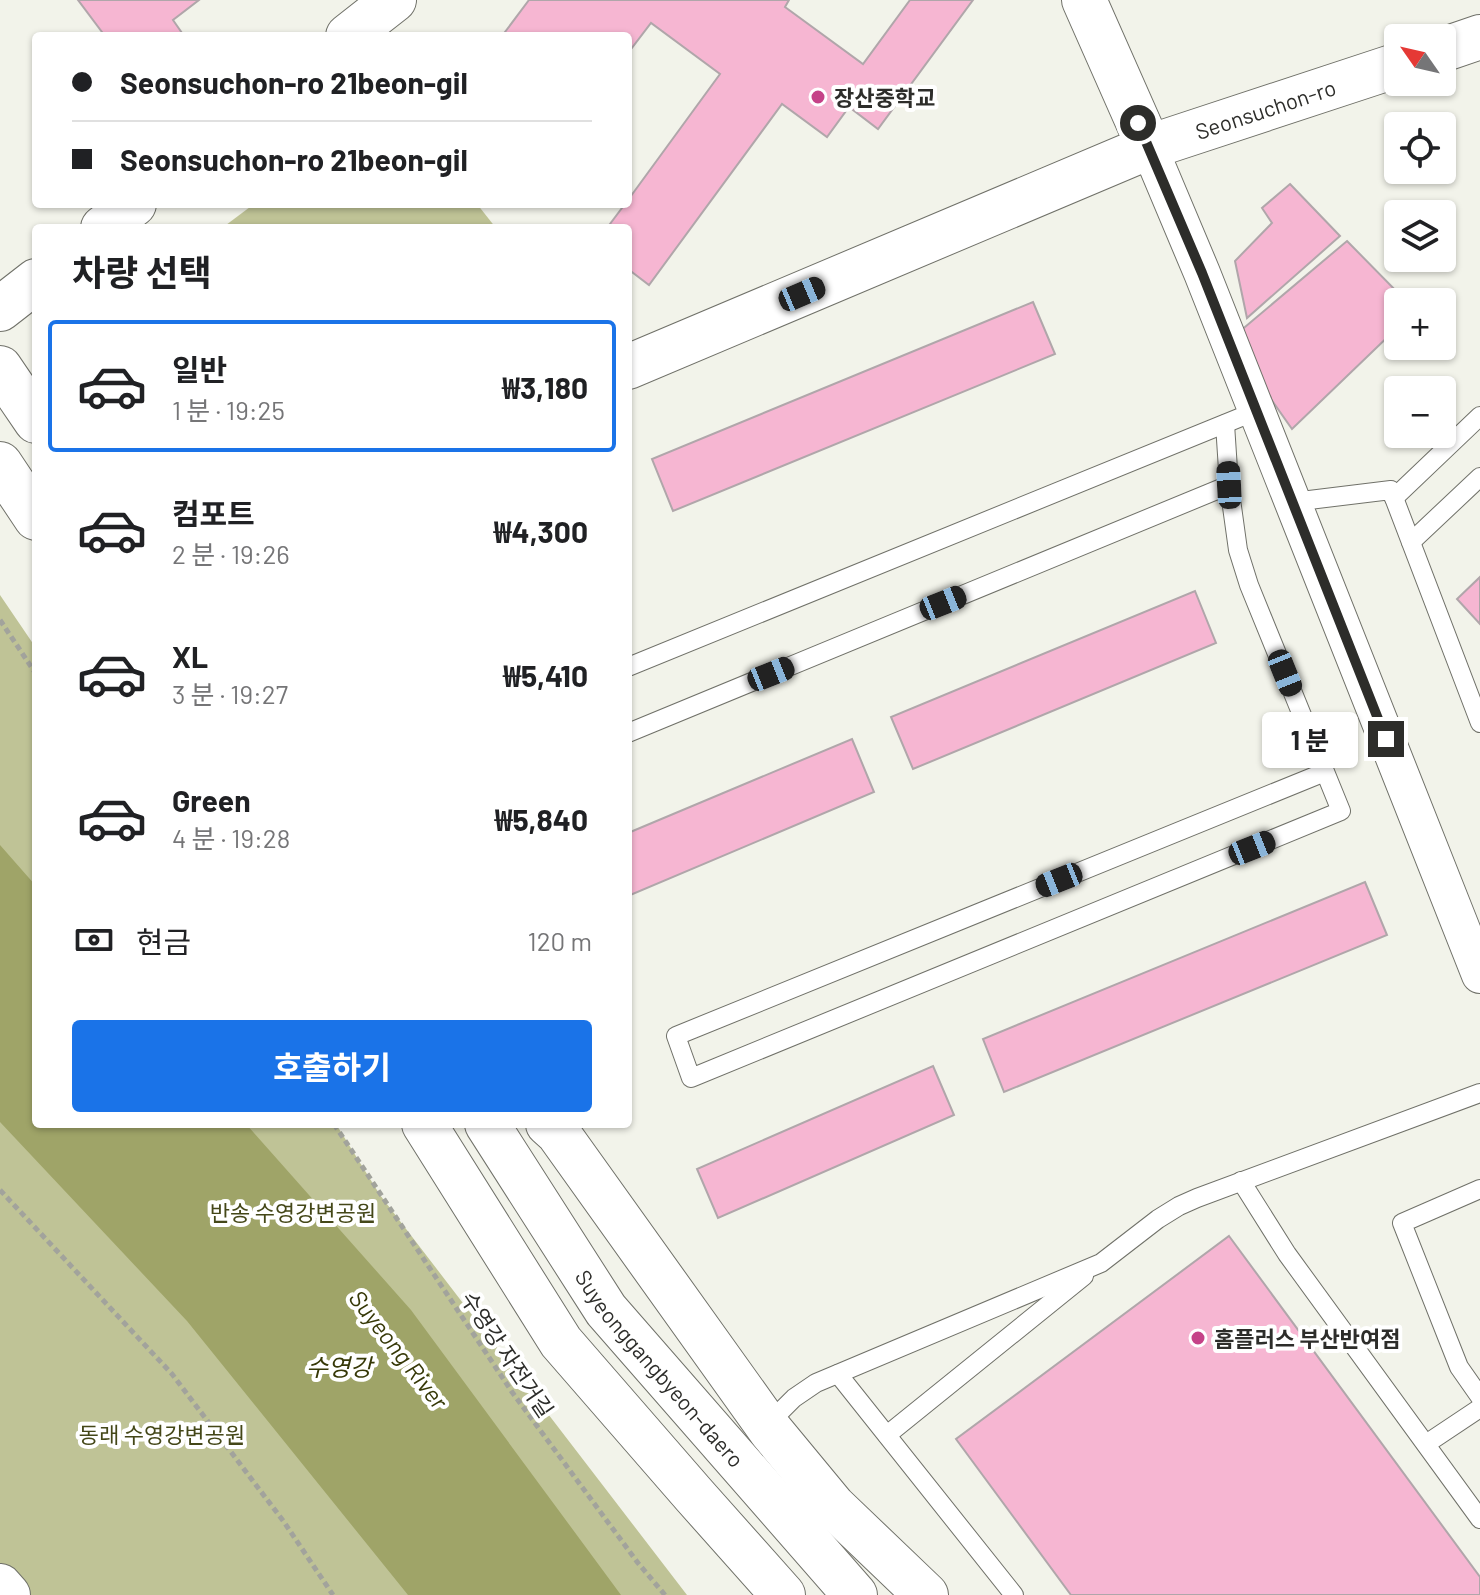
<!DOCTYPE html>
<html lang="ko">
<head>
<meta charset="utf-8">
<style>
	body { margin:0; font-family:Barlow,"Noto Sans KR",sans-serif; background:#f2f2f2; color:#202124; height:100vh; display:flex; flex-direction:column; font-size:30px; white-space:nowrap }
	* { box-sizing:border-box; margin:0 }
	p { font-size:26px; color:#757577 }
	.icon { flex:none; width:44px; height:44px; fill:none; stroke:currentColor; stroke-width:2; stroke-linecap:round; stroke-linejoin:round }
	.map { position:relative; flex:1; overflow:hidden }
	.details { position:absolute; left:32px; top:224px; width:600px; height:904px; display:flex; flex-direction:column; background:#fff; border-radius:8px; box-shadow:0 2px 6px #0004 }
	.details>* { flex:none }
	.top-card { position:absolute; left:32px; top:32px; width:600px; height:176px; border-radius:8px; box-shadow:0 2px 6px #0004; display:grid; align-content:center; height:176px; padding:0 40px; background:#fff }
	.needle { width:52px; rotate:304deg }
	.tools { position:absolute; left:1384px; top:24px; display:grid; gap:16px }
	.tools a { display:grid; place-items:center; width:72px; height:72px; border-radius:8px; background:#fff; box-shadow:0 2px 6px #0004; font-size:40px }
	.end { position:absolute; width:36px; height:36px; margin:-18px; border:10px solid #2d2d2a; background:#fff; box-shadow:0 0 0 4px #fff }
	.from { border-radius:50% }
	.bubble { position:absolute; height:56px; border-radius:8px; background:#fff; box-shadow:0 2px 6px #0004; font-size:26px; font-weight:700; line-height:56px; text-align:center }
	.car { position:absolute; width:24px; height:48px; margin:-24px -12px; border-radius:10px; box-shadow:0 0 6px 2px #0007; background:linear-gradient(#222 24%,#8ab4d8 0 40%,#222 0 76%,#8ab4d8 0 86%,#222 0) }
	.top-card b { display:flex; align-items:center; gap:28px; height:76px; font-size:30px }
	.top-card b+b { border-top:2px solid #e0e0e0 }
	.top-card i { width:20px; height:20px; background:#202124 }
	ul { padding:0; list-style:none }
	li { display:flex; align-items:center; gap:24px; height:132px; margin:0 16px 12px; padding:0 24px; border:4px solid transparent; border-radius:8px }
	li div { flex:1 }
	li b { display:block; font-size:30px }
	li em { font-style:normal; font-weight:700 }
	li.current { border-color:#1a73e8 }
	li>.icon { width:72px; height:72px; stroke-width:1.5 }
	h2 { padding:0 40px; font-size:36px; line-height:96px }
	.pay { display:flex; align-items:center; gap:20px; height:88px; padding:0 40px; font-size:30px }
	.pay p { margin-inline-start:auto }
	.button { display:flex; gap:16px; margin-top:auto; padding:16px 40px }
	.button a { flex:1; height:92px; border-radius:8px; background:#1a73e8; color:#fff; font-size:32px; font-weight:700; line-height:92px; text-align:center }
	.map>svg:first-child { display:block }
</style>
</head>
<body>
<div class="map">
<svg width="1480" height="1595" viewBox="0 0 1480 1595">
	<rect width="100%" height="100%" fill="#f2f3ea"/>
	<g fill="#bfc396">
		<path d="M254 204H477L496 228H222Z"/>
		<path d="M0 595 36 648V1124H336L380 1195 687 1595H0Z"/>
	</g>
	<path fill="#9fa468" d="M0 845 36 886V1124H246L411 1310 621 1595H408L187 1321 0 1122Z"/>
	<g fill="#f6b6d2" stroke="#b0a6aa" stroke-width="2">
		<path d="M78 0H199L173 20 182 33 178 36H105Z"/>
		<path d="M529 0H789L785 7 863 64 910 0H973L878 129 849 107 827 137 782 104 649 285 628 269V228H607L625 204H628V200L720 74 651 23 628 53V36H502Z"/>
		<path d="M1290 184 1340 236 1247 318 1235 261 1272 223 1262 208Z"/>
		<path d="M1347 241 1407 302H1398V327L1292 429 1261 385 1239 332Z"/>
		<path d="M1033 302 1055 354 673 511 652 459Z"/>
		<path d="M1480 577V624L1457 599Z"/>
		<path d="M1195 591 1216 643 913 769 891 717Z"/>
		<path d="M852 739 874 792 628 896V833Z"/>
		<path d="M1365 882 1387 935 1004 1092 983 1039Z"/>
		<path d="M933 1066 954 1115 718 1218 697 1169Z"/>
		<path d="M1229 1236 1480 1577V1595H1071L956 1439Z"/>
	</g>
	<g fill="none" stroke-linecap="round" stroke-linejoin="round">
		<defs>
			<g id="service">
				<path d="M1229 485 1238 550 1249 585 1341 811 691 1078 676 1036 1325 772"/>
				<path d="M1394 498 1480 416"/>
				<path d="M1293 502 1391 490 1480 723"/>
				<path d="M1411 542 1480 477"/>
				<path d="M628 667 1256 411"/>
				<path d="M628 733 1229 485 1225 424"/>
				<path d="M1241 1181 1287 1254 1480 1519"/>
				<path d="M1480 1189 1402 1223 1459 1367 1480 1397"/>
				<path d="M838 1374 1014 1595"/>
				<path d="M767 1425 794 1398 816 1383 1101 1263 1158 1219 1179 1206 1197 1198 1480 1093"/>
				<path d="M887 1435 1084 1276"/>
				<path d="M1426 1444 1480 1408"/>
			</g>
			<path id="minor" d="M1149 147 1202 273 1480 975"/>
			<g id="tertiary">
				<path d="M348 36 394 0"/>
				<path d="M103 228 134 204"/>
				<path d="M0 309 36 281"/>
			</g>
			<g id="secondary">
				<path d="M1084 0 1149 147"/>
				<path d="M1442 50 1480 37"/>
				<path id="s1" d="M628 367 1149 147 1398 65"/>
				<path d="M0 368 36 421"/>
				<path d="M0 464 36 518"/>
				<path d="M424 1124 561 1342 694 1495 783 1595"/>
				<path id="s2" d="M487 1124 606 1310 855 1595"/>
				<path d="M548 1124 558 1133 771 1431 833 1506 926 1595"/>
			</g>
			<path id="trunk" d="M0 1586 8 1595"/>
		</defs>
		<use href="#service" stroke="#707169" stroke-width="20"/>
		<use href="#minor" stroke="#707169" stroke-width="38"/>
		<use href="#tertiary" stroke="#707169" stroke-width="46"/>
		<use href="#secondary" stroke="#707169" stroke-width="46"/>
		<use href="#trunk" stroke="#707169" stroke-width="46"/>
		<g stroke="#a2a39c" stroke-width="5" stroke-dasharray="6 4" stroke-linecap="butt">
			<path d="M0 620 36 674"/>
			<path d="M334 1124 512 1392 638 1563 665 1595"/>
			<path d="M0 1190 172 1374 284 1522 333 1595"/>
		</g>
		<use href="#service" stroke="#fff" stroke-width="18"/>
		<use href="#minor" stroke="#fff" stroke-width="36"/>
		<use href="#tertiary" stroke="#fff" stroke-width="44"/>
		<use href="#secondary" stroke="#fff" stroke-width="44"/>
		<use href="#trunk" stroke="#fff" stroke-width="44"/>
	</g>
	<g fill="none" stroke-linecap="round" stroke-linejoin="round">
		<path stroke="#2d2d2a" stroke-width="10" d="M1138 123 1202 273 1386 739"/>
	</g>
	<g fill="#c54288" stroke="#fff" stroke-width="3">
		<circle cx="818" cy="97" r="8"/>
		<circle cx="1198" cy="1338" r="8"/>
	</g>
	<g text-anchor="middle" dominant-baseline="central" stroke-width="8" stroke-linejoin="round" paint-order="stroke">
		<g font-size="22" font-weight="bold" fill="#2d2d2a" stroke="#fff" text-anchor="start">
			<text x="834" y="97">장산중학교</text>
			<text x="1214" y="1338">홈플러스 부산반여점</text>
		</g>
		<g font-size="22" fill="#2d2d2a" stroke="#fff">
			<text stroke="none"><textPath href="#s1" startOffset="688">Seonsuchon-ro</textPath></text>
			<text transform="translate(508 1354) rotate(56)">수영강 자전거길</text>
			<text stroke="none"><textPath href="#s2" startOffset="300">Suyeonggangbyeon-daero</textPath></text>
		</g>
		<g font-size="22" fill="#444718" stroke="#fff">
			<text x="293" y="1212">반송 수영강변공원</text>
			<text x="162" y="1434">동래 수영강변공원</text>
		</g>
		<g font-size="24" font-style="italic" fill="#363807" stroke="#fff">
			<text transform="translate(399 1349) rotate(52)">Suyeong River</text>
			<text x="339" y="1366">수영강</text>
		</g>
	</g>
</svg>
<div class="tools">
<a><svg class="needle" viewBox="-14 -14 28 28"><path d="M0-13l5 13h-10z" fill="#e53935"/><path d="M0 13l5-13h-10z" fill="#757577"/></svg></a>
<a><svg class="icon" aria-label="locate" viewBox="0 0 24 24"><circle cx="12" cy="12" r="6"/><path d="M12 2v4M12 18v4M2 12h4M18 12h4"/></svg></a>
<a><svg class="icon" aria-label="layers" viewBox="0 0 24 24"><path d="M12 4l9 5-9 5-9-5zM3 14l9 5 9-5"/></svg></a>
<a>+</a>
<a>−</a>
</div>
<i class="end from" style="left:1138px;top:123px"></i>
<i class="end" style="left:1386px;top:739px"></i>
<div class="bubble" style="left:1262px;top:712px;width:96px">1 분</div>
<i class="car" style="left:802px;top:294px;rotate:67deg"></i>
<i class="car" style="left:1229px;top:485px;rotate:357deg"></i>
<i class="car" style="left:943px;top:603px;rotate:68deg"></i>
<i class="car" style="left:1285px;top:673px;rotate:158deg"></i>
<i class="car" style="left:771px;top:674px;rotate:68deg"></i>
<i class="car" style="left:1252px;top:848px;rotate:68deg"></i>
<i class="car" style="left:1059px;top:880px;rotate:248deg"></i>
<div class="top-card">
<b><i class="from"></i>Seonsuchon-ro 21beon-gil</b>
<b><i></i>Seonsuchon-ro 21beon-gil</b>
</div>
<section class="details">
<h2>차량 선택</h2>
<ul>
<li class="current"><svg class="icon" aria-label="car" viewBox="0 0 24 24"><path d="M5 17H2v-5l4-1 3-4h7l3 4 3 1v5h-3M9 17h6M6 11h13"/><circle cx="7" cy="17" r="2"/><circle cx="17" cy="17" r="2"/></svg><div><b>일반</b><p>1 분 · 19:25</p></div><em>₩3,180</em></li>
<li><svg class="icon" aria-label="car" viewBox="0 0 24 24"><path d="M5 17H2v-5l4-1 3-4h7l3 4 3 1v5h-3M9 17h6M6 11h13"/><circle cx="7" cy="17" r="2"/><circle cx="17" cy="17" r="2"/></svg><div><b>컴포트</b><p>2 분 · 19:26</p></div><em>₩4,300</em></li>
<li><svg class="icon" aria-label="car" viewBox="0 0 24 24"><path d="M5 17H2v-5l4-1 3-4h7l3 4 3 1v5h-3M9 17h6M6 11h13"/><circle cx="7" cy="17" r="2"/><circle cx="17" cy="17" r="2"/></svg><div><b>XL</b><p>3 분 · 19:27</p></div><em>₩5,410</em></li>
<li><svg class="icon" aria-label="car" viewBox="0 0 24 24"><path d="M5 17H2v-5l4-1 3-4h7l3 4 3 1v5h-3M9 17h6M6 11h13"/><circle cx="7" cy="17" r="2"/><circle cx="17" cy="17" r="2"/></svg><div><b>Green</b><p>4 분 · 19:28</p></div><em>₩5,840</em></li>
</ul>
<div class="pay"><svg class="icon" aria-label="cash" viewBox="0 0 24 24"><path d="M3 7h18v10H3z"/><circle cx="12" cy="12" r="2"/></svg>현금<p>120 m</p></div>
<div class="button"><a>호출하기</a></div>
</section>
</div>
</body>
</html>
